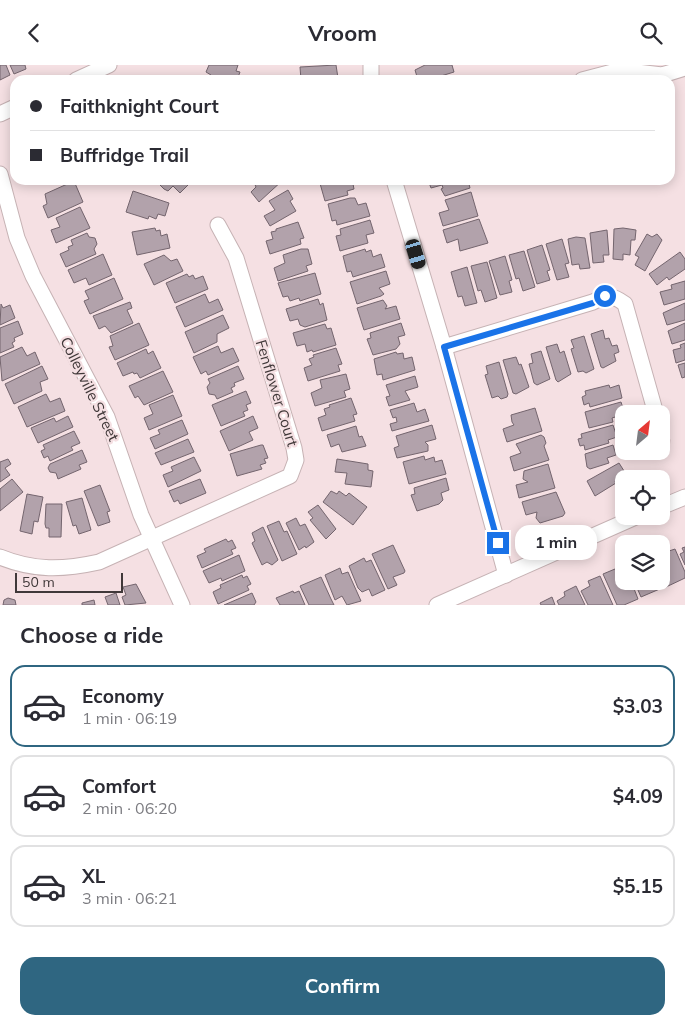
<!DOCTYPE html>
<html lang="en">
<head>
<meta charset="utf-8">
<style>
	body { margin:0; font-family:Mulish,sans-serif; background:#f2f2f3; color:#2b2b33; height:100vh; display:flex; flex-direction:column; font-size:19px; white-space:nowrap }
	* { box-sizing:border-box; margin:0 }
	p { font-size:16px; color:#7c7c81 }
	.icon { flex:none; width:28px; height:28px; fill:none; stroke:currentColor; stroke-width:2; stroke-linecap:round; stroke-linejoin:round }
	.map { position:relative; height:540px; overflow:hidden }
	.panel { display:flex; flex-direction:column; background:#fff; flex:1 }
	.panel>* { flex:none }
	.banner { position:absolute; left:10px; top:10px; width:665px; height:110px; border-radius:15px; box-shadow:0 2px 12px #0003; display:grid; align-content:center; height:110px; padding:0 20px; background:#fff }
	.needle { width:32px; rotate:28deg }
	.fabs { position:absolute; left:615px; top:340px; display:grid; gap:10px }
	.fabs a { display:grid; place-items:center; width:55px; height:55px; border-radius:10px; background:#fff; box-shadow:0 2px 12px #0003; font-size:25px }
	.scale { position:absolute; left:15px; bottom:12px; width:108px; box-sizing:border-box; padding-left:5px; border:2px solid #403839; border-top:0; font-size:14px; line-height:18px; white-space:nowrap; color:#403839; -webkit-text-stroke:4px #f5e0e3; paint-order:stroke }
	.end { position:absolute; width:22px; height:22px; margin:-11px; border:6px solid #1a73e8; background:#fff; box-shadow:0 0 0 2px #fff }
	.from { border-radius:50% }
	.bubble { position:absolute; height:35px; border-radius:15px; background:#fff; box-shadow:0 2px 12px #0003; font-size:16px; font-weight:700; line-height:35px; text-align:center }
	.car { position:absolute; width:15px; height:30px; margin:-15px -8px; border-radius:6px; box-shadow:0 0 4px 1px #0007; background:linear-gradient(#222 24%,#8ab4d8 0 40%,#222 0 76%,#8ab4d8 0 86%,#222 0) }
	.banner b { display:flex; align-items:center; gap:18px; height:48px; font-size:19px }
	.banner b+b { border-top:1px solid #e1e1e2 }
	.banner i { width:12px; height:12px; background:#2b2b33 }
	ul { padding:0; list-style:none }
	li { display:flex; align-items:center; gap:15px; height:82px; margin:0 10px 8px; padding:0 10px; border:2px solid #e1e1e2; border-radius:15px }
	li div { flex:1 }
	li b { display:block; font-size:19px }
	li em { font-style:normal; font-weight:700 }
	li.active { border-color:#2f6681 }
	li>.icon { width:45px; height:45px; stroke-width:1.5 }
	h2 { padding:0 20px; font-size:22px; line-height:60px }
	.button { display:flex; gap:10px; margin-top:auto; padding:10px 20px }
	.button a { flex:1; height:58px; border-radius:15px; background:#2f6681; color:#fff; font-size:20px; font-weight:700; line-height:58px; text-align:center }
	header { display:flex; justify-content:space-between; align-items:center; height:65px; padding:0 20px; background:#fff; font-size:22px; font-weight:700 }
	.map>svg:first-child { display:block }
</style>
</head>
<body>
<header><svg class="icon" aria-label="back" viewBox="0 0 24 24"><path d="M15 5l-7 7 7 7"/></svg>Vroom<svg class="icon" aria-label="search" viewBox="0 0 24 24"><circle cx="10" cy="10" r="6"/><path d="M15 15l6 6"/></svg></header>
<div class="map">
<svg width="685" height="540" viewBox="0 0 685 540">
	<rect width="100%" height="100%" fill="#f5e0e3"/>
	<g fill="#b2a2ab" stroke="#74656e">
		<path d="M0 0H6L10 10 0 15Z"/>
		<path d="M10 0H25L26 4 14 9Z"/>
		<path d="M209 0H238L236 6 240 7 237 15H209L211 10 206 7Z"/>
		<path d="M336 0 338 13 333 15H301L300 2Z"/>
		<path d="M425 0H452L454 7 428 15H418L415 5Z"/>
		<path d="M155 115H186L190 118 180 128 173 121 168 126 164 124Z"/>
		<path d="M253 115H283L259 137 251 127 256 122Z"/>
		<path d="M319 115H358L359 117 353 119 354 124 347 126 348 130 325 136Z"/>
		<path d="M428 115H468L470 123 445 131 441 124 443 123 442 120 431 123Z"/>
		<path d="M74 116 83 137 48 153 43 141 47 139 45 129Z"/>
		<path d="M288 125 293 134 290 136 296 146 270 161 264 151 275 145 269 136Z"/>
		<path d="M133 126 169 138 165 151 158 149 156 154 149 151 148 154 126 147Z"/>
		<path d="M471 127 478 151 443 161 439 148 449 145 445 135Z"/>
		<path d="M350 133H355L358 140 366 138 370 151 337 160 336 155 332 156 328 139Z"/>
		<path d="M80 142 90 163 56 178 51 165 60 162 56 153Z"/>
		<path d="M479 154 488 178 460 186 458 174 447 178 443 165Z"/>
		<path d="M370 155 374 168 366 170 368 178 340 186 336 171 341 170 340 164Z"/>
		<path d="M298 157 304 173 300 174 301 179 270 189 266 176 273 174 271 167 276 166V164Z"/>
		<path d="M155 163 156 166 160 165 161 171 167 169 170 183 137 190 132 167Z"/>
		<path d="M623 163 636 165 635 175H631L630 190 623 189V195L613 194 614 164Z"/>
		<path d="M607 165 609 190H603L604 197 593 198 590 168Z"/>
		<path d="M87 168 89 172 95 173 97 179 94 184 96 189 66 202 60 189 69 185 68 182 73 180 71 175Z"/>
		<path d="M647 169 652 172 657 169 662 175 645 206 635 200 639 192 635 190Z"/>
		<path d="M576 172 585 173 590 203 580 204 579 199 572 200 568 174Z"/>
		<path d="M562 174 569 198 565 199 569 212 557 215 546 179Z"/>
		<path d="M542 180 550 205 547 206 550 215 537 219 527 185Z"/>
		<path d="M301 184H308L312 199 306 201 308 206 278 216 274 203 285 198 283 190Z"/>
		<path d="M365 184 366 187 371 185 373 192 381 189 385 202 353 212 351 206 347 207 343 191Z"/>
		<path d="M524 186 535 222 523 226 519 213 516 214 509 190Z"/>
		<path d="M680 187 685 194V204L669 215 667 212 657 220 649 209Z"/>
		<path d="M103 189 112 210 89 220 86 213 74 218 68 205Z"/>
		<path d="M164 190 171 196 177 194 183 206 154 220 144 199Z"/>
		<path d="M505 191 512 215 509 216 512 227 500 230 489 196Z"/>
		<path d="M487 197 497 233 485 237 481 225 478 226 471 201Z"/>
		<path d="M467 202 477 238 465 241 462 231 458 232 451 207Z"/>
		<path d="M386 206 390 219 379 223 384 229 381 231 357 239 350 217Z"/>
		<path d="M315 208 321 229 300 236 299 233 290 236 288 231 283 232 278 218Z"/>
		<path d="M187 209 189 212 193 210 195 214 203 211 208 224 175 238 166 218Z"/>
		<path d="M114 213 123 234 90 249 84 236 89 234 85 226Z"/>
		<path d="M685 216V234L664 240 660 227 672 224 671 220Z"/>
		<path d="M205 229 209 238 218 234 223 245 185 262 176 242Z"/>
		<path d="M318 234 320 240 323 238 327 255 305 262 300 260 298 254 290 256 286 244Z"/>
		<path d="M383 235 387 241 385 244 396 241 400 254 364 265 357 243Z"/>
		<path d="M130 237 132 243 127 245 133 258 111 268 105 261 99 264 93 251Z"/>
		<path d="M685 238V255L667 260 663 248Z"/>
		<path d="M1 239 3 243 10 240 15 253 0 260Z"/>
		<path d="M223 250 229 263 217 269V277L194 288 185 267Z"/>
		<path d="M18 256 23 269 14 273 15 276 12 278 14 282 0 288V263Z"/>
		<path d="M139 258 149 280 115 295 109 282 113 281 110 271Z"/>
		<path d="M401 258 405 270 398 272 400 279 396 284 373 290 367 274 371 273 370 268Z"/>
		<path d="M685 258V275L672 279 668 266Z"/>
		<path d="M325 259 327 264 331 263 336 280 313 287 312 285 307 287 305 279 297 281 293 268Z"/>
		<path d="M603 265 605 274 609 273 612 281 617 280 619 287 614 289 616 296 603 303 601 302 591 269Z"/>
		<path d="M584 271 594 304 586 308 583 306 578 307 571 284 574 283 571 275Z"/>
		<path d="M685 278V295L676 298 673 285 681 283 680 280Z"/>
		<path d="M557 279 560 288 564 286 571 309 558 317 556 315 546 282Z"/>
		<path d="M218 281 221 288 233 283 239 296 208 310 206 306 201 309 193 292Z"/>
		<path d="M22 282 27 291 35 287 40 299 2 316 0 292Z"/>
		<path d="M336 283 342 299 338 300 340 306 308 316 304 303 312 300 309 294 314 292 313 290Z"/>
		<path d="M146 284 148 289 153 286 161 303 140 313 137 308 134 309 133 307 123 311 117 298Z"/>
		<path d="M541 286 550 314 537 320 534 318 529 299 533 298 531 289Z"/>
		<path d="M396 287 397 289 403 288 404 294 412 292 415 305 383 315 382 309 377 310 374 294Z"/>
		<path d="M516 292 519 300 521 299 529 322 516 329 513 328 503 295Z"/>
		<path d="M499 297 508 329 507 332 501 334 498 331 492 333 485 310 488 309 486 301Z"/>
		<path d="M685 298V312L682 313 678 300Z"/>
		<path d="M42 301 48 314 40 317 42 326 14 339 5 319Z"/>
		<path d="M238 301 244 314 234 318 235 321 231 323 233 327 217 334 215 330 209 329 207 322 210 318 208 314Z"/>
		<path d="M163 306 173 327 144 340 138 331 135 333 129 321Z"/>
		<path d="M346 309 350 324 344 326 346 332 315 341 311 328 322 323 320 315Z"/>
		<path d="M415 311 418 322 405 326 410 335 389 341 386 332 390 331 386 320Z"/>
		<path d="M609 320 610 323 619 320 622 333 590 342 589 338 584 340 582 332 586 330 585 326Z"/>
		<path d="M246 326 251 338 246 340 248 345 243 347 245 351 221 361 212 340Z"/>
		<path d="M46 329 50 337 60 333 65 346 27 362 18 342Z"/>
		<path d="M173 330 182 351 149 365 144 353 153 349 149 340Z"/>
		<path d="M351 333 357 349 353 350 355 356 322 366 318 353 326 350 324 344 330 342 329 340Z"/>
		<path d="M621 337 625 349 612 353 613 357 589 363 585 347Z"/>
		<path d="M414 338 417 347 425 344 429 356 392 366 390 359 397 357 396 352 393 353 390 345Z"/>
		<path d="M535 343 542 366 507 377 503 364 514 360 512 357 511 350Z"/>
		<path d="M68 351 73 362 38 378 31 363 54 353 56 357Z"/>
		<path d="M253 351 258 363 249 367 253 375 229 386 220 366Z"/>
		<path d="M182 355 188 369 155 384 150 373 160 369 158 365Z"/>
		<path d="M432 360 436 374 425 377 428 380V386L397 393 394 383 399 381 396 371Z"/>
		<path d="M613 360 617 372 608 375 609 378 585 385 584 380 580 381 578 374 582 373 581 369Z"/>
		<path d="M356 361 359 372 362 371 366 381 342 387 339 379 331 382 327 370Z"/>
		<path d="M74 366 80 378 71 382 73 385 50 396 48 391 44 393 41 386 45 384 43 380Z"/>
		<path d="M541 370 544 372 546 378 544 381 549 395 514 406 510 392 521 388 516 379Z"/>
		<path d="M188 374 194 387 161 400 155 388Z"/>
		<path d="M261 380H263L268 393 264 394 266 398 260 400 262 404 237 411 230 389Z"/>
		<path d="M613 380 616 390 607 393 609 398 590 404 587 402 585 389Z"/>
		<path d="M82 385 87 397 79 400 81 404 58 414 56 408 50 407 48 403 50 399Z"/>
		<path d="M424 391 425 395 434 392 435 397 442 395 446 409 409 419 403 397Z"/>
		<path d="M194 392 201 406 168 422 163 410 173 406 171 402Z"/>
		<path d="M8 394 11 399 5 403 10 410 0 417V397Z"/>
		<path d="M337 394 368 399V405L373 406 371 422 345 419 347 408 335 407Z"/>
		<path d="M619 398 626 409 615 416 616 418 595 431 587 416Z"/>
		<path d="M548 399 555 423 519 433 516 420 528 417 523 414 524 406Z"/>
		<path d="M446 413 449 425 441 428 443 435 439 439 417 446 411 430 415 429 414 423Z"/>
		<path d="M12 414 23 427 0 446V424Z"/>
		<path d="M200 414 206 428 180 439 178 435 174 437 169 426Z"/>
		<path d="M100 420 110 446 107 447 110 457 98 461 84 426Z"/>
		<path d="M331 426 337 429 339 426 346 431 349 428 367 442 353 460 323 437Z"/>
		<path d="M556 427 565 448 563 451 540 458 536 453 537 447 526 450 522 437Z"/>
		<path d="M27 429 43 432 38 457 34 456 32 469 20 466Z"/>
		<path d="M82 433 91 465 79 469 76 460 73 461 66 437Z"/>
		<path d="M46 439H62L61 472H49V463H46L45 459Z"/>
		<path d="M318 440 336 464 326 474 310 455 313 453 308 447Z"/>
		<path d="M296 453 300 461 305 459 314 477 306 483 305 481 299 485 286 458Z"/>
		<path d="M279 456 284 467 287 466 297 489 282 496 267 461Z"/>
		<path d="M263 462 278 495 272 500 267 497 262 500 252 478 255 476 252 468Z"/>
		<path d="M226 474 228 477 232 475 236 483 231 485 233 489 202 503 197 491 206 487 204 484Z"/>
		<path d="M393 480 405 506 404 508 393 512 397 520 388 524 372 489Z"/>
		<path d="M664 482 666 487 675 484 685 507V513L666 522 661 512V483Z"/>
		<path d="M685 482V500L680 489 684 487 682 483Z"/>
		<path d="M239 490 245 506 222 516 221 513 209 518 203 506Z"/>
		<path d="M364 493 366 497 371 495 385 525 372 531 369 524 362 527 358 523 349 501Z"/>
		<path d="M340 503 342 509 348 507 361 536 347 540 342 531 335 535 325 510Z"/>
		<path d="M615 504 620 513 624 512V516H631L638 534 624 540H617L603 509Z"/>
		<path d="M242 510 243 513 247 511 251 519 247 521 249 525 218 539 213 527 221 523 220 520Z"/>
		<path d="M600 511 613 540H588L581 526 590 521 588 516Z"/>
		<path d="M321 512 331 534 334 540H309L300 521Z"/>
		<path d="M634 516H659L662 523 641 532Z"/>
		<path d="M136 519 146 538 125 540 122 532 126 530 123 522Z"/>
		<path d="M576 521 585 540H559L557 536 565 531 564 527Z"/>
		<path d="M293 526 294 528 299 526 305 540H280L276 533Z"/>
		<path d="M116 528 120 540H108L105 532Z"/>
		<path d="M252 528 256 537 254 540H224Z"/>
		<path d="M552 532 555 540H541L540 538Z"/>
		<path d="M8 533 15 535 16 540H3L4 535Z"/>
		<path d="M94 535 95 540H82V538Z"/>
	</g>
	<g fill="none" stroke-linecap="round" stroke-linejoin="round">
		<defs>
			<g id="minor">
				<path d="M76 15 109 0"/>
				<path d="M371 15V0"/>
				<path d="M582 15 620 5 662 10 685 3"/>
				<path d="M0 49 15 42"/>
				<path d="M0 109 17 173 33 211 107 352 141 450 182 540"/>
				<path d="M394 115 444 282 506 510"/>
				<path d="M444 282 593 237C606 230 612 229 625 239L656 349"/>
				<path d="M661 374 662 376"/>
				<path d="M661 442 685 432"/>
				<path d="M0 492C34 506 63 505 99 497L290 411 296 395 294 383 236 193 218 160"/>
				<path d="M437 540 638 451"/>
			</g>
		</defs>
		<use href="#minor" stroke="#c6b2b4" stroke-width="17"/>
		<use href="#minor" stroke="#fff" stroke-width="15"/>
	</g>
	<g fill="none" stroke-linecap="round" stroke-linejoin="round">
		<path stroke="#1a73e8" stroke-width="6" d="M498 478 444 282 593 238 605 231"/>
	</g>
	<g text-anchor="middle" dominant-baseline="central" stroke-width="4.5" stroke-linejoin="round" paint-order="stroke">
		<g font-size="15" fill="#403839" stroke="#f5e0e3">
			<text transform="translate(90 324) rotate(64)">Colleyville Street</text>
			<text transform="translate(277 328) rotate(73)">Fenflower Court</text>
		</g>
	</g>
</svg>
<div class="fabs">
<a><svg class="needle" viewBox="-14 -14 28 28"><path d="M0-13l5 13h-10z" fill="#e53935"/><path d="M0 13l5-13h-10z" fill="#7c7c81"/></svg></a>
<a><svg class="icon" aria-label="locate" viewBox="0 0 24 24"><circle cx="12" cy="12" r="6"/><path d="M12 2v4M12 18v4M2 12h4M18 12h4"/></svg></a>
<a><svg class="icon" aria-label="layers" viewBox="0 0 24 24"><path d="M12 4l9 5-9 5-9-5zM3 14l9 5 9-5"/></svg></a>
</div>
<div class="scale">50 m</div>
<i class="end from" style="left:605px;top:231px"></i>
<i class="end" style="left:498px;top:478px"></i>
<div class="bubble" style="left:515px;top:460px;width:82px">1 min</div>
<i class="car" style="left:416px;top:189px;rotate:163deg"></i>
<div class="banner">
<b><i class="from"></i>Faithknight Court</b>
<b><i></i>Buffridge Trail</b>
</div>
</div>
<section class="panel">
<h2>Choose a ride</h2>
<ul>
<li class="active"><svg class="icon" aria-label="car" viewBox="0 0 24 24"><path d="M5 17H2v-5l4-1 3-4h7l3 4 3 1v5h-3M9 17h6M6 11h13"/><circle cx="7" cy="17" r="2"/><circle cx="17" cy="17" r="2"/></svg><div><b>Economy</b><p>1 min · 06:19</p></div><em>$3.03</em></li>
<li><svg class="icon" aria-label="car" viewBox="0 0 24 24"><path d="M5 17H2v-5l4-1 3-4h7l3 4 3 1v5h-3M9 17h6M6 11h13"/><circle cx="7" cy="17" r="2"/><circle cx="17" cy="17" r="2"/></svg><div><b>Comfort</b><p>2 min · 06:20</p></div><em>$4.09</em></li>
<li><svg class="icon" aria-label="car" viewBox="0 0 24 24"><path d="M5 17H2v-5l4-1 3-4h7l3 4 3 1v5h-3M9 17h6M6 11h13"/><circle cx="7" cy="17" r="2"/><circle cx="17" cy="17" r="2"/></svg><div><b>XL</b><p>3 min · 06:21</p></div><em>$5.15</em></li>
</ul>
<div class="button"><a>Confirm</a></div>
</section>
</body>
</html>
